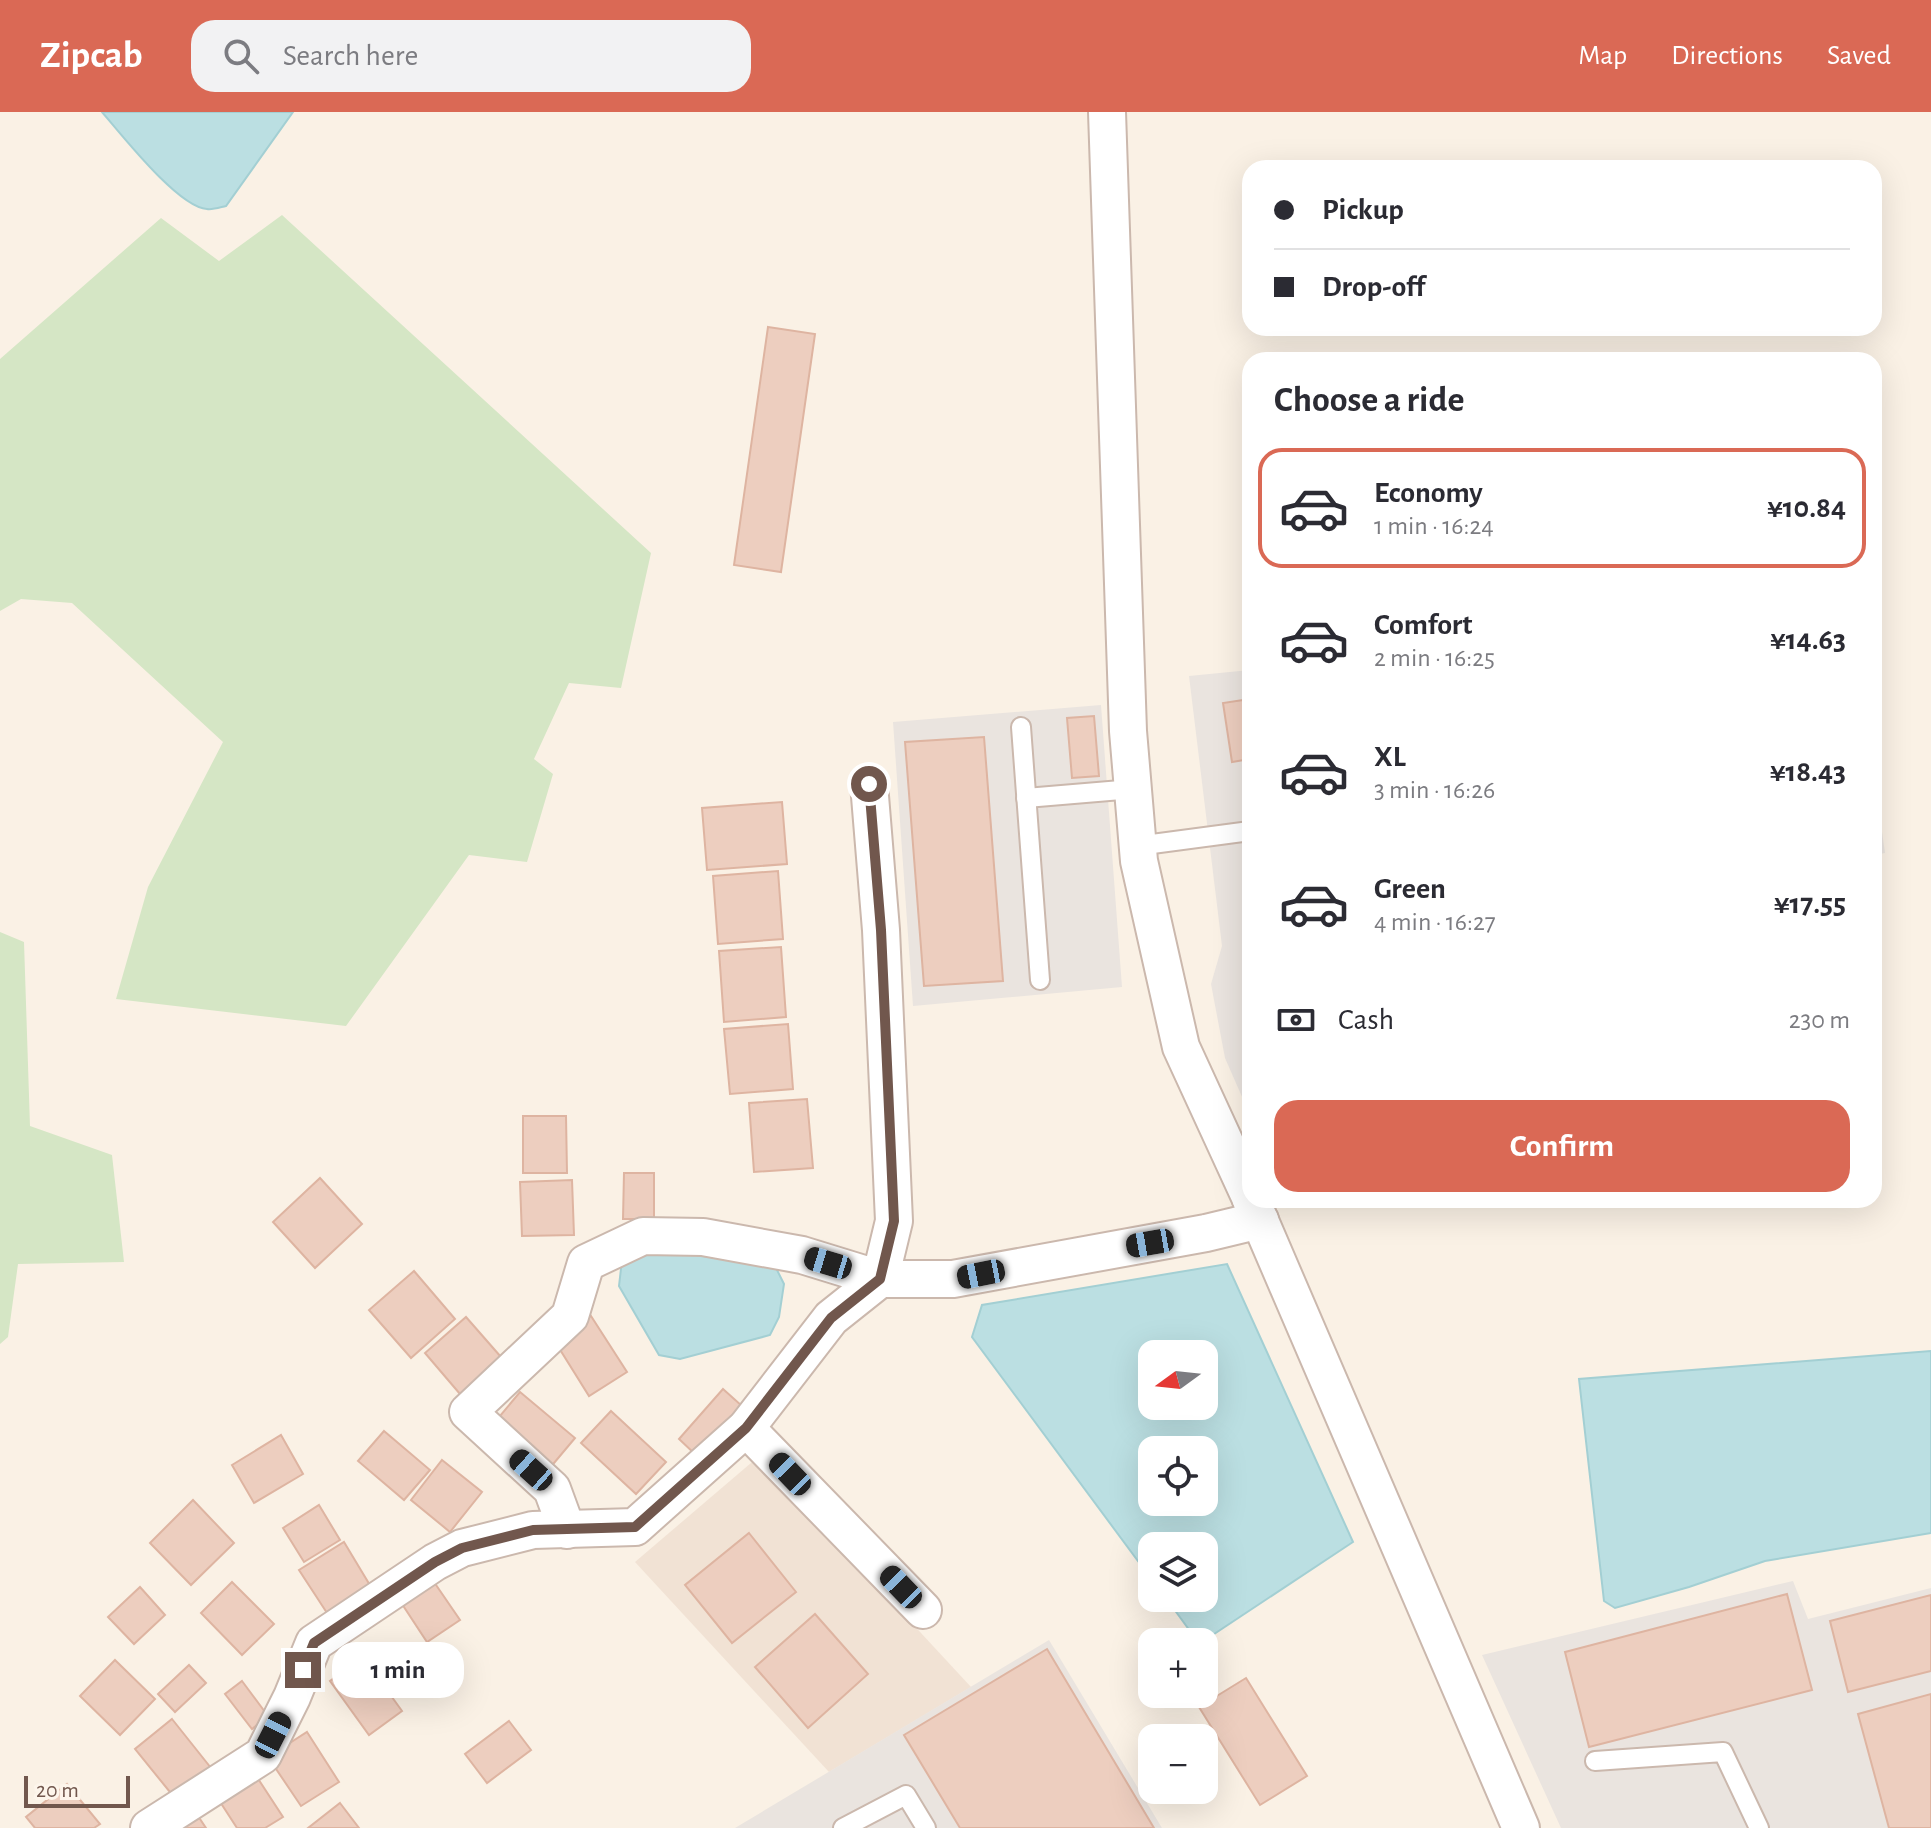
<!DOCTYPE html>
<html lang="en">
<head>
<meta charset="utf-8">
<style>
	body { margin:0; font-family:"Alegreya Sans",sans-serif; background:#f2f2f3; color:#2b2b33; height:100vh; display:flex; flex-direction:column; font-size:30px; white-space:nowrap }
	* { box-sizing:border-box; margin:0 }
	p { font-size:26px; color:#7c7c81 }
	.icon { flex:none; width:44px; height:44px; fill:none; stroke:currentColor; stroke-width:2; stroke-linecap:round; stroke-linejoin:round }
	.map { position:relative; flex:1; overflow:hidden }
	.drawer { position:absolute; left:1242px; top:240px; width:640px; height:856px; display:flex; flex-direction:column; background:#fff; border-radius:24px; box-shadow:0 8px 32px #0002 }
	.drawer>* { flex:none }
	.banner { position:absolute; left:1242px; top:48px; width:640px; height:176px; border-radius:24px; box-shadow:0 8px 32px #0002; display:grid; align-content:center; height:176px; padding:0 32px; background:#fff }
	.needle { width:52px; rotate:255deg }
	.controls { position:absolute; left:1138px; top:1228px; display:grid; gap:16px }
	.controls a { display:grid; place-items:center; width:80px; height:80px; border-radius:16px; background:#fff; box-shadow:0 8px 32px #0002; font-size:40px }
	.scale { position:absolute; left:24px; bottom:20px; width:106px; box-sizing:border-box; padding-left:8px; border:4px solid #71574d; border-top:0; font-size:22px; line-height:28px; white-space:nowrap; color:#71574d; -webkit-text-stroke:6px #fdf5eb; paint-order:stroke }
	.end { position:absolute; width:36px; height:36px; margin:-18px; border:10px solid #71574d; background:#fff; box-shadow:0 0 0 4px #fff }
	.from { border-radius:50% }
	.bubble { position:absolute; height:56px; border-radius:24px; background:#fff; box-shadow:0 8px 32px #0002; font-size:26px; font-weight:700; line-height:56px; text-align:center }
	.car { position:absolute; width:24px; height:48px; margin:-24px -12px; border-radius:10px; box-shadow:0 0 6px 2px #0007; background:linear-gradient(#222 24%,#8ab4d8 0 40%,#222 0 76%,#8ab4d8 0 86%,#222 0) }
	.banner b { display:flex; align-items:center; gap:28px; height:76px; font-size:30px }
	.banner b+b { border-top:2px solid #e1e1e2 }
	.banner i { width:20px; height:20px; background:#2b2b33 }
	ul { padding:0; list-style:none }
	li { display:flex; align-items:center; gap:24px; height:120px; margin:0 16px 12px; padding:0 16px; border:4px solid transparent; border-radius:24px }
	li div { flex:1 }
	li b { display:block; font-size:30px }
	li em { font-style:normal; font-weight:700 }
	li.active { border-color:#da6955 }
	li>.icon { width:72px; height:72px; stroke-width:1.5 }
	h2 { padding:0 32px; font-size:36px; line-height:96px }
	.pay { display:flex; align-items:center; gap:20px; height:88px; padding:0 32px; font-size:30px }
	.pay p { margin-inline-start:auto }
	.cta { display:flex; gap:16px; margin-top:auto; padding:16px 32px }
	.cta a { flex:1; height:92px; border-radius:24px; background:#da6955; color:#fff; font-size:32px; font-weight:700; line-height:92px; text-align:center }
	header { display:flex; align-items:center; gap:48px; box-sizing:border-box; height:112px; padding:0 40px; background:#da6955; color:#fff }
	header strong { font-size:38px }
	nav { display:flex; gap:44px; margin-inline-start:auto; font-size:28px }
	.search { width:560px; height:72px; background:#f2f2f3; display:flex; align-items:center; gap:20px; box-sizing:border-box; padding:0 28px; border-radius:24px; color:#7c7c81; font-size:30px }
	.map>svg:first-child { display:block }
</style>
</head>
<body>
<header>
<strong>Zipcab</strong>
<div class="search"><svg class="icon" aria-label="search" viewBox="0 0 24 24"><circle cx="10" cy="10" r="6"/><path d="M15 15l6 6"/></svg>Search here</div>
<nav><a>Map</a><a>Directions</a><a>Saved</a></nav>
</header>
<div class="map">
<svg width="1931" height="1716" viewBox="0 0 1931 1716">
	<rect width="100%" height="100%" fill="#faf1e5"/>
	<path fill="#f1e2d4" d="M758 1345 971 1575 829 1660 635 1450Z"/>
	<g fill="#eae4df">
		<path d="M1250 558V1003L1225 946 1211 872 1222 834 1189 564Z"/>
		<path d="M1101 593 1122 875 913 894 893 610Z"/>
		<path d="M1874 662 1885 741 1874 743Z"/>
		<path d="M1793 1469 1808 1507 1931 1476V1716H1561L1482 1543Z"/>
		<path d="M1049 1528 1162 1716H735Z"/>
	</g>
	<g fill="#d5e6c5">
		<path d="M282 103 651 441 621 576 569 571 534 647 553 662 527 750 469 743 346 914 116 887 148 775 223 630 72 491 21 487 0 499V247L161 106 219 149Z"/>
		<path d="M0 820 24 830 30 1014 112 1043 124 1150 18 1152 8 1225 0 1232Z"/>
	</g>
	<g fill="#bbdfe2" stroke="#a3cfd3" stroke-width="2" fill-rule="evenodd">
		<path d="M102 0H293L226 94C221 95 213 98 207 97 178 95 122 23 102 0Z"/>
		<path d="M667 1139 775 1154 784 1172 779 1205 770 1223 680 1247 659 1243 619 1174 622 1148Z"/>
		<path d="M1227 1152 1353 1430 1202 1530H1198L1166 1486H1204V1434H1152V1468L972 1225 982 1193ZM1152 1242H1204V1294H1152ZM1152 1338H1204V1390H1152Z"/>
		<path d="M1931 1239V1421L1765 1449 1689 1475 1615 1496 1604 1489 1579 1267Z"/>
	</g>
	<g fill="#edcebf" stroke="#deb4a1" stroke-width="2">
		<path d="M768 215 815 222 781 460 734 453Z"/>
		<path d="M1250 587V647L1232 650 1223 591Z"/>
		<path d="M1094 604 1099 664 1072 666 1067 606Z"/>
		<path d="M984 625 1003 869 924 874 905 630Z"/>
		<path d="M782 690 787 752 707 758 702 696Z"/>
		<path d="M778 759 783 827 718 832 713 764Z"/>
		<path d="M781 835 786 905 724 910 719 839Z"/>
		<path d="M788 912 793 977 730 982 724 917Z"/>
		<path d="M807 987 813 1056 754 1060 749 991Z"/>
		<path d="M523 1004H566L567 1061H523Z"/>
		<path d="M624 1061H654V1107H623Z"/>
		<path d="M320 1066 362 1112 315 1156 273 1110Z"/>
		<path d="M572 1068 574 1123 522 1124 520 1070Z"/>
		<path d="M414 1159 455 1207 411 1246 369 1198Z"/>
		<path d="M591 1204 627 1260 589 1284 554 1228Z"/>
		<path d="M466 1205 508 1253 466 1289 425 1241Z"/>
		<path d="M723 1277 742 1294 697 1344 679 1327Z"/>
		<path d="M520 1280 575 1326 549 1357 495 1310Z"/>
		<path d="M611 1299 666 1350 636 1382 581 1331Z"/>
		<path d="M384 1319 430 1358 404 1388 358 1349Z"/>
		<path d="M281 1323 303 1362 254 1391 232 1353Z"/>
		<path d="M442 1348 482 1380 450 1420 411 1388Z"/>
		<path d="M193 1388 234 1431 191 1473 150 1431Z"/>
		<path d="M319 1393 340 1428 304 1450 283 1416Z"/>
		<path d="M749 1421 796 1480 732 1531 685 1473Z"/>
		<path d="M344 1430 371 1475 327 1501 299 1458Z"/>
		<path d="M232 1470 274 1512 242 1543 201 1501Z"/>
		<path d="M434 1470 460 1508 427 1530 402 1492Z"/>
		<path d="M140 1475 165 1503 134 1532 108 1505Z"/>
		<path d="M1787 1482 1812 1578 1589 1635 1565 1540Z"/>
		<path d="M1931 1483V1559L1848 1580 1830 1509Z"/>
		<path d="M815 1502 868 1562 808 1616 755 1555Z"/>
		<path d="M1047 1537 1154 1716H960L904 1623Z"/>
		<path d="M363 1545 402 1599 369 1623 330 1569Z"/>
		<path d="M115 1548 155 1587 120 1623 80 1584Z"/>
		<path d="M189 1553 206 1571 175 1600 158 1582Z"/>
		<path d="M1246 1566 1307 1664 1260 1693 1199 1595Z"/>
		<path d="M242 1569 268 1604 252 1617 225 1582Z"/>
		<path d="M1931 1582V1716H1889L1858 1602Z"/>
		<path d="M172 1607 211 1656 174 1685 135 1637Z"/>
		<path d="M509 1609 531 1638 487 1671 465 1642Z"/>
		<path d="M307 1620 339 1670 301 1694 268 1645Z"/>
		<path d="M253 1659 283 1705 265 1716H237L215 1682Z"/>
		<path d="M67 1672 100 1712 94 1716H35L26 1705Z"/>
		<path d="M340 1691 359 1716H308Z"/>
		<path d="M192 1695 206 1716H161Z"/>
	</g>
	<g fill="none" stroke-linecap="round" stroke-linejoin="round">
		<defs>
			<g id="service">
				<path d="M1021 615 1040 868"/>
				<path d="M1026 686 1133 677"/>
				<path d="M1137 734 1250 719"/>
				<path d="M1595 1649 1723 1640 1759 1716"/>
				<path d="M843 1716 906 1683 926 1716"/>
			</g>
			<g id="minor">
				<path d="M1107 0 1128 619 1139 749 1181 935 1250 1085"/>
				<path d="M1251 1088 1521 1716"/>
				<path d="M746 1316 923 1498"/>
				<path d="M567 1418 552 1377 468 1300 570 1204 586 1151 643 1124 703 1125 802 1143 880 1167 894 1109 881 818 869 672"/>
				<path d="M149 1716 263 1643 292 1585 314 1531 435 1450 462 1436 533 1418 635 1415 746 1316 831 1206 880 1167H953L1206 1121 1260 1108"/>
			</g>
		</defs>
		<use href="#service" stroke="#cbb8ad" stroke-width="22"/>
		<use href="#minor" stroke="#cbb8ad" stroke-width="40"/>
		<use href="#service" stroke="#fff" stroke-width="18"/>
		<use href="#minor" stroke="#fff" stroke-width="36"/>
	</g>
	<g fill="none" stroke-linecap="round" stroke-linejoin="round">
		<path stroke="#71574d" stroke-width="10" d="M303 1558 314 1531 435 1450 462 1436 533 1418 635 1415 746 1316 831 1206 880 1167 894 1109 881 818 869 672"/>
	</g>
</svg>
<div class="controls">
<a><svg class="needle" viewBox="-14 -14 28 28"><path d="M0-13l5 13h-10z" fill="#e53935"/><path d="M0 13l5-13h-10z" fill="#7c7c81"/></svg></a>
<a><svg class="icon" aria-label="locate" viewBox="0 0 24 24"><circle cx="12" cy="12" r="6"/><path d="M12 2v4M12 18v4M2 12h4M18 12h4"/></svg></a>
<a><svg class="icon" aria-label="layers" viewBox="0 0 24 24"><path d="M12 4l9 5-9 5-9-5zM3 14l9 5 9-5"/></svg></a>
<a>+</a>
<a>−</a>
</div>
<div class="scale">20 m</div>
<i class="end from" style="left:869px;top:672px"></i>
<i class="end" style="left:303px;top:1558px"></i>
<div class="bubble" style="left:332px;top:1530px;width:132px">1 min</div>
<i class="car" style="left:1150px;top:1131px;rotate:260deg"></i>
<i class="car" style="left:828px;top:1151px;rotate:287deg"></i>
<i class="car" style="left:981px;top:1162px;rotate:259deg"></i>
<i class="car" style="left:531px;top:1358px;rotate:312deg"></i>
<i class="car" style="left:790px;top:1362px;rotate:316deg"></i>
<i class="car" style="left:901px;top:1475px;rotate:316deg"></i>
<i class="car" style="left:273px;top:1623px;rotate:27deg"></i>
<div class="banner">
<b><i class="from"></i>Pickup</b>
<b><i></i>Drop-off</b>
</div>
<section class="drawer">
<h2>Choose a ride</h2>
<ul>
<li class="active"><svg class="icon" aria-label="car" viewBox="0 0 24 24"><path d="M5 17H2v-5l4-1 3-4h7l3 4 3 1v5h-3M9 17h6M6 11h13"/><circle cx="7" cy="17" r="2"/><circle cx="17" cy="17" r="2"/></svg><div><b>Economy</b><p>1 min · 16:24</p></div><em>¥10.84</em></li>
<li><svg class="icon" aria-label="car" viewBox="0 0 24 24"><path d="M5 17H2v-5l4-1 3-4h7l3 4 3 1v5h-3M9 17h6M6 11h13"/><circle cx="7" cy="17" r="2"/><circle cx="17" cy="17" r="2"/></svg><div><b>Comfort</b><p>2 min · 16:25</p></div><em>¥14.63</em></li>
<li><svg class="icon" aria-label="car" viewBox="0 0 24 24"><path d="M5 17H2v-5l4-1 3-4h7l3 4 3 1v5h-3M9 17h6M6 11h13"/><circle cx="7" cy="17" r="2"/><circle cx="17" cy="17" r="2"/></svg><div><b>XL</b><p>3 min · 16:26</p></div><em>¥18.43</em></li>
<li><svg class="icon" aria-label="car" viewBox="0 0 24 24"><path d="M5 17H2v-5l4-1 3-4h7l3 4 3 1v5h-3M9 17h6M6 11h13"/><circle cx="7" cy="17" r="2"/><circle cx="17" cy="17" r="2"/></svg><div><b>Green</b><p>4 min · 16:27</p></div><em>¥17.55</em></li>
</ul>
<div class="pay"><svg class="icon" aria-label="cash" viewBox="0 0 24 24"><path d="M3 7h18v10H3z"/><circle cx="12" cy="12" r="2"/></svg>Cash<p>230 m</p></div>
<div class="cta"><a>Confirm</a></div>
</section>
</div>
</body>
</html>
